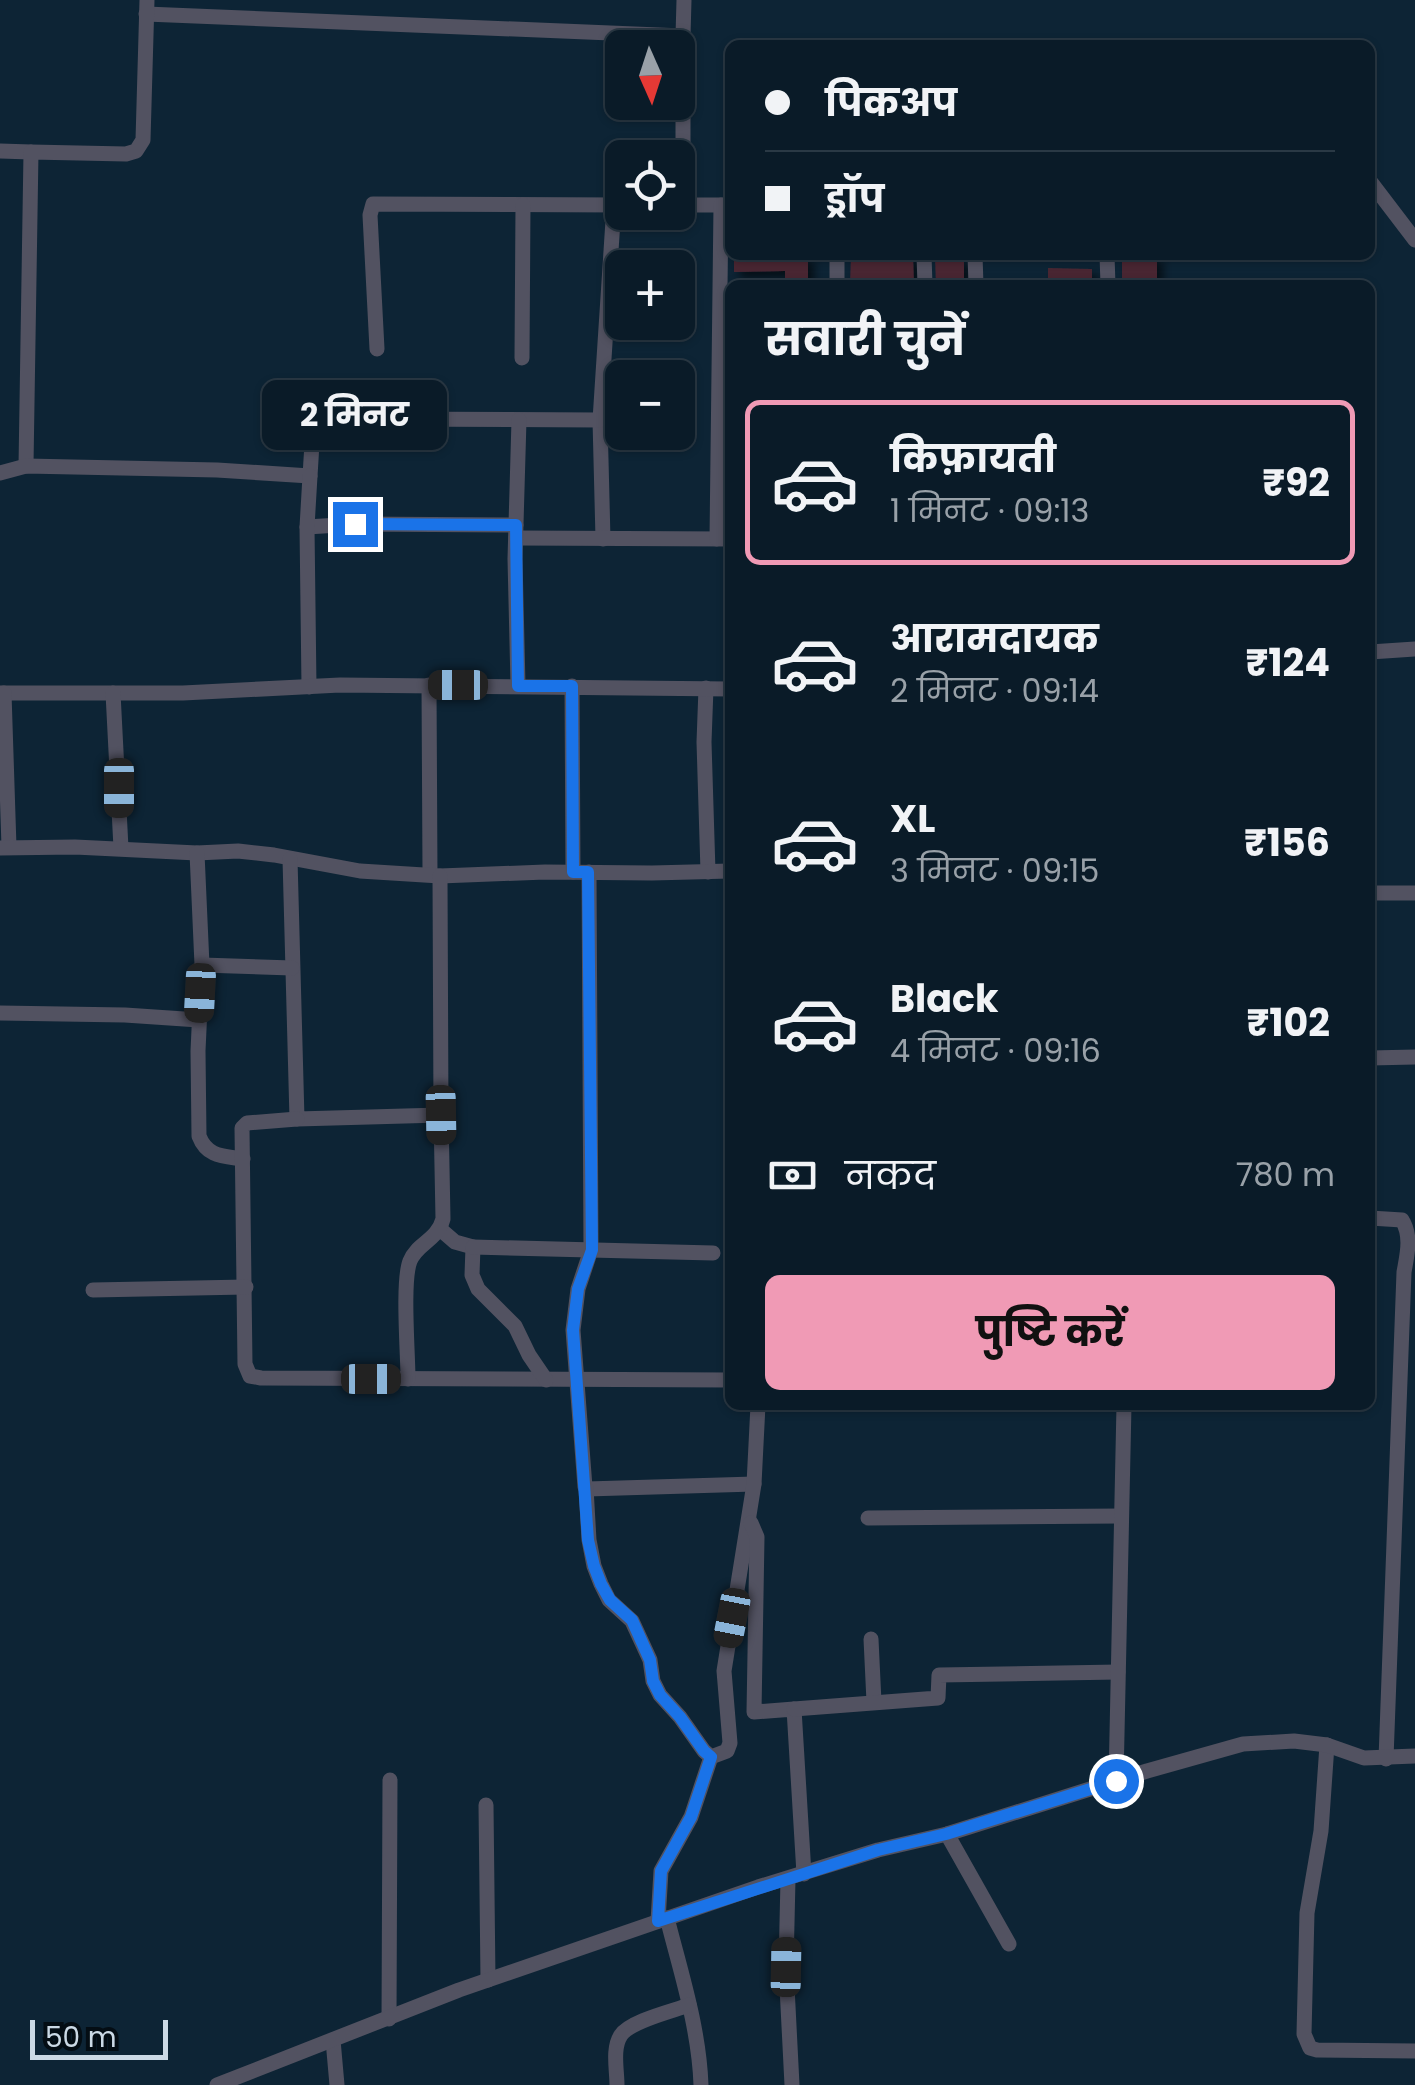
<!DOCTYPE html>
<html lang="hi">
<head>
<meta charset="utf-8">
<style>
	body { margin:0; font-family:Poppins,"Noto Sans Devanagari",sans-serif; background:#132430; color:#f1f3f6; height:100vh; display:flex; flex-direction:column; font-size:38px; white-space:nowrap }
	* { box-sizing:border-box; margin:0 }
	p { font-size:32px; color:#99a1a8 }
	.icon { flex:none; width:55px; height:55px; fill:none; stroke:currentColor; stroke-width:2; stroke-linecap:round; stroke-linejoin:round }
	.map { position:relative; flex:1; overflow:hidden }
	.drawer { position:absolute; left:725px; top:280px; width:650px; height:1130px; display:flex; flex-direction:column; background:#0a1b28; border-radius:15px; box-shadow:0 2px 8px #0004,0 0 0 2px #2a3945 }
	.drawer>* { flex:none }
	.top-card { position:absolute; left:725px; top:40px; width:650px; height:220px; border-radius:15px; box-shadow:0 2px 8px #0004,0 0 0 2px #2a3945; display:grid; align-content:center; height:220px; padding:0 40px; background:#0a1b28 }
	.needle { width:65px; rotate:177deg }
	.fabs { position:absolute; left:605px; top:30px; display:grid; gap:20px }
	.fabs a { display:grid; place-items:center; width:90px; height:90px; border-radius:15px; background:#0a1b28; box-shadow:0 2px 8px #0004,0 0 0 2px #2a3945; font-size:50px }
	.scale { position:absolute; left:30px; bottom:25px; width:138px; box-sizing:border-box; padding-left:10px; border:5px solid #cbd9e5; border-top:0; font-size:28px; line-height:35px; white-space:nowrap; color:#cbd9e5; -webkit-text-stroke:8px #040d14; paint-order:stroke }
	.end { position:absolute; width:45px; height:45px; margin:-22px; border:12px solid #1a73e8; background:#fff; box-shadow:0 0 0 5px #fff }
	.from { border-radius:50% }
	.bubble { position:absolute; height:70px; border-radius:15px; background:#0a1b28; box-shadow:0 2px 8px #0004,0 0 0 2px #2a3945; font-size:32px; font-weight:700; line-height:70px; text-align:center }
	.car { position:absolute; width:30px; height:60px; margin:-30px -15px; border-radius:12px; box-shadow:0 0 8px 2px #0007; background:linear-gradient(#222 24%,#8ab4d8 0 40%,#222 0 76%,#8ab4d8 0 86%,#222 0) }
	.top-card b { display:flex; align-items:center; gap:35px; height:95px; font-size:38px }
	.top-card b+b { border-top:2px solid #2a3945 }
	.top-card i { width:25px; height:25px; background:#f1f3f6 }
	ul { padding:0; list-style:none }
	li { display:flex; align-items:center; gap:30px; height:165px; margin:0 20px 15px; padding:0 20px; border:5px solid transparent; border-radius:15px }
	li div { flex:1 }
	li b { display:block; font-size:38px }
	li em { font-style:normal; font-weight:700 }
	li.active { border-color:#f09ab5 }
	li>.icon { width:90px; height:90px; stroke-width:1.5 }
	h2 { padding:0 40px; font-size:45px; line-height:120px }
	.pay { display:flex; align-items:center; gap:25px; height:110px; padding:0 40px; font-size:38px }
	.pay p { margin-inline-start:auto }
	.primary-button { display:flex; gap:20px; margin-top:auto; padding:20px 40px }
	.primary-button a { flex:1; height:115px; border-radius:15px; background:#f09ab5; color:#111; font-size:40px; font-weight:700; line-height:115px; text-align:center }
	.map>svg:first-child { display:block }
</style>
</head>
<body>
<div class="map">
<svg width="1415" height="2085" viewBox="0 0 1415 2085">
	<defs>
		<filter id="shadow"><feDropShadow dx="6" dy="6" stdDeviation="5" flood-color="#0009"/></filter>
	</defs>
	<rect width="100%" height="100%" fill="#0d2435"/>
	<g fill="#4a2733" filter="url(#shadow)">
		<path d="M734 255H808V285H785V271L734 272Z"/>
		<path d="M851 255H913L914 285H850Z"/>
		<rect x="1122" y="255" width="35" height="30"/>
		<path d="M935 257 964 258V285H936Z"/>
		<path d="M1048 268 1092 269V285H1048Z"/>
	</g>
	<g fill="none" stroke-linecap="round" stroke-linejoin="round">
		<g stroke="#525261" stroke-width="15">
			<path d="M146 14 683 36 684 0"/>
			<path d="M683 36V205"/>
			<path d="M0 151 31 152"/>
			<path d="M1370 181 1415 240"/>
			<path d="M678 205H730"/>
			<path d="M924 255 925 285"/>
			<path d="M975 255 976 285"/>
			<path d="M1107 255 1108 285"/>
			<path d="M837 285V255"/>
			<path d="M377 349 370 215 373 204 622 205"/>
			<path d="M522 358 523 205"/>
			<path d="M600 420 603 539"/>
			<path d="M26 466 31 152 126 154 136 151 143 140 147 0"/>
			<path d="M0 473 26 466 217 470 310 476 313 427 321 421 382 419 600 420 614 205"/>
			<path d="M307 527 355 524 516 525"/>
			<path d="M516 538 730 539"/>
			<path d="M717 539 721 205"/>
			<path d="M1370 652 1415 649"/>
			<path d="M429 685 430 874"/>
			<path d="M518 685 515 559 519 420"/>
			<path d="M572 686 573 872"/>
			<path d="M309 687 307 527 310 476"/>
			<path d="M706 688 704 742 708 872"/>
			<path d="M0 693H183L340 685 730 689"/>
			<path d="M4 693 9 847"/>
			<path d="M113 693 121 848"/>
			<path d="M0 848 75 847 197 853 238 851 274 855 360 871 440 876 545 872 652 873 730 871"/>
			<path d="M197 853 202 965 198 1051 199 1136C207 1157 223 1156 243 1159"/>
			<path d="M290 859 297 1119 441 1115 440 876"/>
			<path d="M589 872 591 1250 578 1289 573 1330 585 1487 587 1489 754 1484"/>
			<path d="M1370 893H1415"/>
			<path d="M202 965 292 968"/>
			<path d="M0 1013 125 1015 199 1020"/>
			<path d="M1370 1058 1415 1057"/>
			<path d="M297 1119 247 1123 242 1128 245 1364 250 1376 261 1378 730 1380"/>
			<path d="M1370 1218 1402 1220C1412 1236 1407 1255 1404 1272L1386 1759"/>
			<path d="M440 1229 455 1242 473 1247 472 1275 478 1289 515 1326 529 1355 546 1380"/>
			<path d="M473 1247 713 1253"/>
			<path d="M93 1290 246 1287"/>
			<path d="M408 1379C408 1354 402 1281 410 1261 417 1243 437 1241 443 1219L441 1115"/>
			<path d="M586 1488 589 1540 594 1566 601 1584 609 1600 632 1621 650 1660 653 1681 660 1695 680 1717 704 1751 711 1757 727 1751 730 1743 724 1671 754 1484 758 1405"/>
			<path d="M868 1518 1121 1516"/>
			<path d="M751 1523 757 1537 754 1712 794 1709 804 1874"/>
			<path d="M871 1639 874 1702"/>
			<path d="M794 1709 938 1698 939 1675 1118 1672"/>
			<path d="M1327 1745 1321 1831 1307 1913 1304 2034 1310 2048 1317 2050 1415 2051"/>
			<path d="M1116 1781 1124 1405"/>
			<path d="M486 1805 488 1980"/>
			<path d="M947 1834 1009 1944"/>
			<path d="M788 1879 786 1967 792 2085"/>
			<path d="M667 1918C681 1973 699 2028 701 2085"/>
			<path d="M658 1921 661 1871 691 1817 711 1757"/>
			<path d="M389 2019 390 1780"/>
			<path d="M333 2040 337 2085"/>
			<path d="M217 2085 459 1990 758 1887 878 1850 947 1834 1147 1771 1243 1744 1294 1741 1327 1745 1364 1758 1415 1756"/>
			<path d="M617 2085C617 2070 612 2048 621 2035 630 2021 673 2011 689 2005"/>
		</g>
	</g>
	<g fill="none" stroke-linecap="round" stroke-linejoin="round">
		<path stroke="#1a73e8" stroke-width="12" d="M355 524 516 525 518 686H572L573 872H588L592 1250 578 1289 573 1330 588 1540 594 1566 601 1584 610 1600 632 1620 650 1660 653 1681 660 1695 680 1717 704 1751 711 1757 691 1817 661 1871 658 1921 878 1850 946 1834 1116 1781"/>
	</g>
</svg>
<div class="fabs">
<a><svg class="needle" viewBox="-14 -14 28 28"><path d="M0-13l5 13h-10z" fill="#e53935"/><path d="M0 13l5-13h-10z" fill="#99a1a8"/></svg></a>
<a><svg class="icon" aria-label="locate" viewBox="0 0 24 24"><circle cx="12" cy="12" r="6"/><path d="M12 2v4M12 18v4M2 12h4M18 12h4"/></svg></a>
<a>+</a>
<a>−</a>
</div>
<div class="scale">50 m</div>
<i class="end from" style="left:1116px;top:1781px"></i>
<i class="end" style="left:355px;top:524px"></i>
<div class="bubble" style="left:262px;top:380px;width:185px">2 मिनट</div>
<i class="car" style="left:458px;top:685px;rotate:270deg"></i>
<i class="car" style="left:119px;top:788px;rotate:180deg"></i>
<i class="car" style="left:200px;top:993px;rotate:183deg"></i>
<i class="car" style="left:441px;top:1115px;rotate:179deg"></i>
<i class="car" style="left:371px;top:1379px;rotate:90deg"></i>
<i class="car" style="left:732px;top:1618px;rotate:191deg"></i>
<i class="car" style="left:786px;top:1967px;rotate:1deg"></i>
<div class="top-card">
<b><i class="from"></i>पिकअप</b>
<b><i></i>ड्रॉप</b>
</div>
<section class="drawer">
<h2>सवारी चुनें</h2>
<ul>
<li class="active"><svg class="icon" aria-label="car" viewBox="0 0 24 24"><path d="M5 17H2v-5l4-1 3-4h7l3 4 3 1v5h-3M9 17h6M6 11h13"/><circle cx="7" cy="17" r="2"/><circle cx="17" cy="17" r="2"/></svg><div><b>किफ़ायती</b><p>1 मिनट · 09:13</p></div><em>₹92</em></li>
<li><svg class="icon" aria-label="car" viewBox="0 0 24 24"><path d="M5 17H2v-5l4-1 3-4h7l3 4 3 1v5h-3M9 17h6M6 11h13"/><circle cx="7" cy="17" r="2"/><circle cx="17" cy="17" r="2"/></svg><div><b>आरामदायक</b><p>2 मिनट · 09:14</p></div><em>₹124</em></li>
<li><svg class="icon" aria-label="car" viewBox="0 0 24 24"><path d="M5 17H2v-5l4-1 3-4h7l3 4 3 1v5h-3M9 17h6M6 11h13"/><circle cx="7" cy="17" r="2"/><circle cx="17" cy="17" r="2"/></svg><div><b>XL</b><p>3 मिनट · 09:15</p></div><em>₹156</em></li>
<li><svg class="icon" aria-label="car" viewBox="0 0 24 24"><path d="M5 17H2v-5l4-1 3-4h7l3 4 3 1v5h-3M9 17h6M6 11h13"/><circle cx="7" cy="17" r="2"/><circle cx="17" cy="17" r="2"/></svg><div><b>Black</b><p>4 मिनट · 09:16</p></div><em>₹102</em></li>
</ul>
<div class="pay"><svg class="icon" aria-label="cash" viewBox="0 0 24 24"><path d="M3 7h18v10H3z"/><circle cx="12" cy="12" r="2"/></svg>नकद<p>780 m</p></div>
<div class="primary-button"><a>पुष्टि करें</a></div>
</section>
</div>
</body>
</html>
